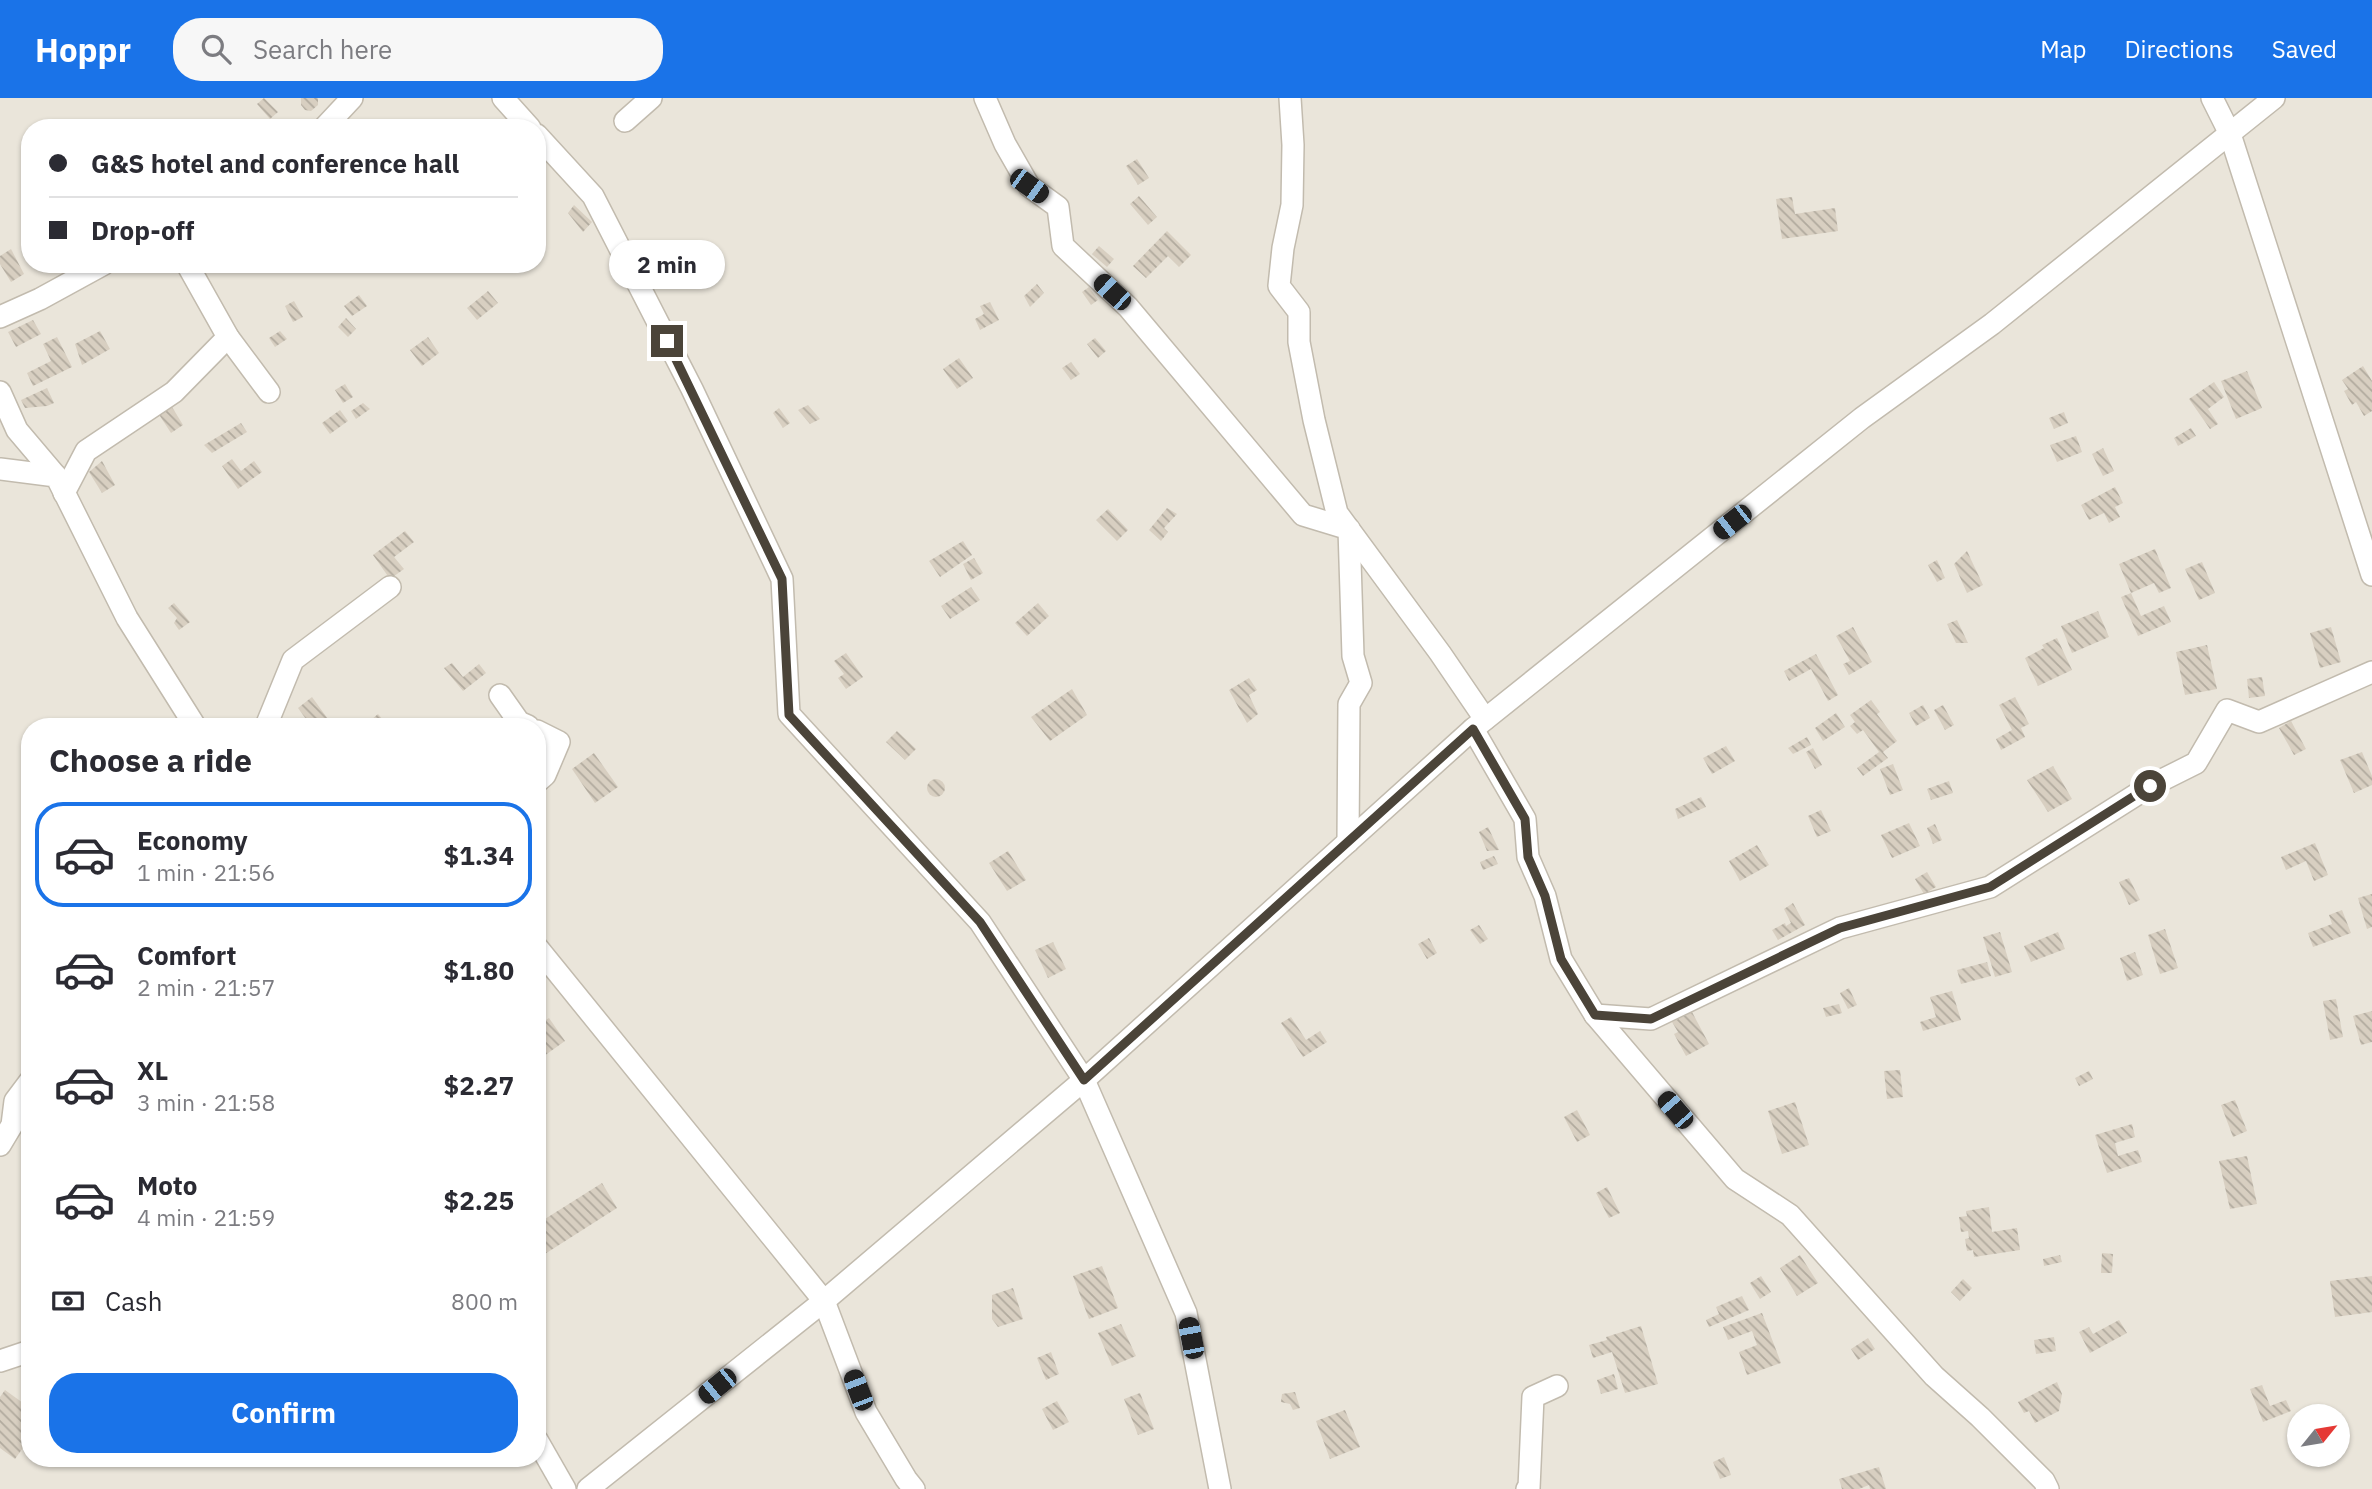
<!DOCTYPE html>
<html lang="en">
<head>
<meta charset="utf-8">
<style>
	body { margin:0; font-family:"IBM Plex Sans",sans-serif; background:#f7f7f7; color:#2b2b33; height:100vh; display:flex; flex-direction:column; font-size:26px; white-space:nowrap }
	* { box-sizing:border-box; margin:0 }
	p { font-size:23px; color:#7c7c81 }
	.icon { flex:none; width:38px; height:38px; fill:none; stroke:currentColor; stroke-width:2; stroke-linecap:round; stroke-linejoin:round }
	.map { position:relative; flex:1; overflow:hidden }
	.details { position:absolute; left:21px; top:620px; width:525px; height:749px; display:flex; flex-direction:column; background:#fff; border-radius:28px; box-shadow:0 2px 5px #0004 }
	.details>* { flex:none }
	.guide { position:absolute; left:21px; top:21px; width:525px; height:154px; border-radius:28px; box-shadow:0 2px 5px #0004; display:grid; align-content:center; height:154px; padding:0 28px; background:#fff }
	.needle { width:46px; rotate:60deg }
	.tools { position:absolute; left:2287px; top:1306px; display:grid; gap:14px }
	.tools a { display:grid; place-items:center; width:63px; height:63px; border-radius:50%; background:#fff; box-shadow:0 2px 5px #0004; font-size:35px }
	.end { position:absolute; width:32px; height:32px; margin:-16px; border:9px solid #4b4439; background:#fff; box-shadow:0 0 0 4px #fff }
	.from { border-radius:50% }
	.bubble { position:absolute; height:49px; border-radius:24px; background:#fff; box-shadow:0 2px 5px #0004; font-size:23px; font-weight:700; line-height:49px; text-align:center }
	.car { position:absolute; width:21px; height:42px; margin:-21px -10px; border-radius:9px; box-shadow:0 0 5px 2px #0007; background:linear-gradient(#222 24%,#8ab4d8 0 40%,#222 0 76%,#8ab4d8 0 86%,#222 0) }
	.guide b { display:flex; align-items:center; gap:24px; height:66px; font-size:26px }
	.guide b+b { border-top:2px solid #e1e1e2 }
	.guide i { width:18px; height:18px; background:#2b2b33 }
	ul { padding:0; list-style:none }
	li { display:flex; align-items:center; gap:21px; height:105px; margin:0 14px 10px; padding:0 14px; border:4px solid transparent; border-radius:28px }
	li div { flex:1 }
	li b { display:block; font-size:26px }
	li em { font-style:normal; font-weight:700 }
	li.current { border-color:#1a73e8 }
	li>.icon { width:63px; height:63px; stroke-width:1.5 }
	h2 { padding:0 28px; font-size:32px; line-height:84px }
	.pay { display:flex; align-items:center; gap:18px; height:77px; padding:0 28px; font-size:26px }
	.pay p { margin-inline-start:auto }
	.primary-button { display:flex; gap:14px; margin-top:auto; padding:14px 28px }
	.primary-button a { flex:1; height:80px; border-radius:28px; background:#1a73e8; color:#fff; font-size:28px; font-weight:700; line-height:80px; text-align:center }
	header { display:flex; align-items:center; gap:42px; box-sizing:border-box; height:98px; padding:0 35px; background:#1a73e8; color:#fff }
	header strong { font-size:33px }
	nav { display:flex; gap:38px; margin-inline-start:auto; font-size:24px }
	.search { width:490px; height:63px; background:#f7f7f7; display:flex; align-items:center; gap:18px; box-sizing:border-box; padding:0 24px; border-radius:28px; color:#7c7c81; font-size:26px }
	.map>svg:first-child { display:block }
</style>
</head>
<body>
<header>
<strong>Hoppr</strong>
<div class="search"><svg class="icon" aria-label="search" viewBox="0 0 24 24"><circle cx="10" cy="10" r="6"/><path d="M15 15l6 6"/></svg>Search here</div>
<nav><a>Map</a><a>Directions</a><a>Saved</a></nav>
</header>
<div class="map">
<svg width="2372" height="1391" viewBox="0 0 2372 1391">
	<defs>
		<pattern id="building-back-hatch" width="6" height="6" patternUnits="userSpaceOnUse" patternTransform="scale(1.75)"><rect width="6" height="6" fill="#d8cfc1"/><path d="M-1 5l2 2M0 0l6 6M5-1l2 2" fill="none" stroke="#b1aa9e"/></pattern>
	</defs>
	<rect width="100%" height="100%" fill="#f6f3ec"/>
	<path fill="#eae5da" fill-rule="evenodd" d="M0 0H2372V1391H0ZM30 30H537V166H30ZM30 628H537V1360H30ZM2300 1318H2338V1356H2300Z"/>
	<g fill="url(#building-back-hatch)">
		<path d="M264 0 278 14 270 21 257 6Z"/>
		<path d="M301 0H318V7L311 13 305 12 301 7Z"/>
		<path d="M1137 61 1149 80 1138 87 1126 68Z"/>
		<path d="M1139 98 1157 119 1148 127 1130 106Z"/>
		<path d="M1792 99 1795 116 1835 110 1838 133 1782 141 1776 101Z"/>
		<path d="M574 107 592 124 583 134 568 115Z"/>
		<path d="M1167 133 1191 157 1179 169 1168 158 1146 180 1133 168Z"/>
		<path d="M1099 148 1114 161 1107 169 1092 156Z"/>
		<path d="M11 151 24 176 11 184 0 166V158Z"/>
		<path d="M1037 186 1044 195 1030 209 1024 198Z"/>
		<path d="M1089 189 1098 202 1091 207 1082 194Z"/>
		<path d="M488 193 498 205 477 222 467 210Z"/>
		<path d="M359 197 367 208 352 218 344 208Z"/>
		<path d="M294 203 303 219 293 224 285 208Z"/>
		<path d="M990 204 999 222 980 232 975 221 984 216 980 208Z"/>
		<path d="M346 220 356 231 348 239 338 229Z"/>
		<path d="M33 222 41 236 16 249 8 234Z"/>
		<path d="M100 233 110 251 82 267 75 246Z"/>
		<path d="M280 233 287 241 275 249 269 240Z"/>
		<path d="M57 239 72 269 33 288 27 275 51 263 43 246Z"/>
		<path d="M428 239 439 255 422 268 410 252Z"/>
		<path d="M1095 240 1106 253 1098 260 1087 246Z"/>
		<path d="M959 260 973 280 957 291 943 271Z"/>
		<path d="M1071 264 1080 276 1071 282 1062 270Z"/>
		<path d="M2363 268 2372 283V313L2364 318 2356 304 2352 307 2344 293 2348 291 2342 282Z"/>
		<path d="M2247 273 2262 310 2236 321 2221 283Z"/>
		<path d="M2214 284 2224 299 2208 311 2218 326 2210 331 2189 301Z"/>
		<path d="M345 286 353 299 343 305 335 292Z"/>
		<path d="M47 290 54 305 47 308 25 310 21 302Z"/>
		<path d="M169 304 183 327 171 335 156 312Z"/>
		<path d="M363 305 370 311 356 321 351 313Z"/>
		<path d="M808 307 820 321 810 326 798 312Z"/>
		<path d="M779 310 790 325 783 330 773 315Z"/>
		<path d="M340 312 348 323 330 336 322 325Z"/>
		<path d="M2064 314 2068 325 2054 331 2049 320Z"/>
		<path d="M241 325 247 334 212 355 204 347Z"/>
		<path d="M2191 330 2196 338 2178 348 2174 340Z"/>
		<path d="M2076 338 2082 354 2057 364 2050 347Z"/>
		<path d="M2103 350 2114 373 2103 378 2092 356Z"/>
		<path d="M232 361 241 373 254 363 262 374 238 391 222 368Z"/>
		<path d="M102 363 115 387 102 395 89 374Z"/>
		<path d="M2115 389 2123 405 2115 409 2120 419 2109 425 2104 415 2089 422 2081 407Z"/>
		<path d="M1167 410 1177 416 1164 430 1168 434 1161 443 1149 432Z"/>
		<path d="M1108 411 1128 432 1117 443 1096 422Z"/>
		<path d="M405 433 414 444 394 459 404 471 390 481 373 457Z"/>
		<path d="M963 443 972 457 940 479 929 463Z"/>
		<path d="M2155 451 2171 490 2159 495 2154 485 2131 495 2119 466Z"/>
		<path d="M1967 453 1983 487 1967 495 1954 466Z"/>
		<path d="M974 460 983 475 971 482 963 466Z"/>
		<path d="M1937 462 1945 480 1937 484 1928 467Z"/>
		<path d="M2202 464 2215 495 2199 502 2185 471Z"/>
		<path d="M971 489 980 502 950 521 941 508Z"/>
		<path d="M2131 495 2141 518 2164 508 2171 524 2138 538 2121 499Z"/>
		<path d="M174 505 190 524 179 532 174 525 177 520 168 510Z"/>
		<path d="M1038 505 1049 518 1027 538 1015 525Z"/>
		<path d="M2098 513 2109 539 2072 555 2061 528Z"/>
		<path d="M1957 522 1968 545H1956L1947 526Z"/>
		<path d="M1853 529 1872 564 1849 577 1843 566 1850 563 1836 538Z"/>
		<path d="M2331 529 2341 564 2320 570 2310 535Z"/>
		<path d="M2057 540 2072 572 2038 588 2025 560 2044 550 2042 547Z"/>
		<path d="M2207 547 2217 591 2185 597 2176 554Z"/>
		<path d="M846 555 863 579 846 591 838 580 844 576 834 563Z"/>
		<path d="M1816 556 1838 597 1828 603 1811 571 1789 583 1784 573Z"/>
		<path d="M452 565 463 579 479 566 486 575 463 593 444 570Z"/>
		<path d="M2262 579 2265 598 2249 600 2247 581Z"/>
		<path d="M1249 580 1257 592 1249 597 1258 616 1247 625 1229 592Z"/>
		<path d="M1072 591 1087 617 1050 643 1031 619Z"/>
		<path d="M312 599 333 628H311L298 610Z"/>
		<path d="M2015 599 2029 626 2021 630 2025 639 2001 652 1996 641 2012 632 1999 607Z"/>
		<path d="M1871 602 1880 614 1877 616 1897 643 1883 654 1888 660 1863 678 1857 670 1879 654 1863 632 1857 636 1850 628 1855 624 1850 617Z"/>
		<path d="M1923 607 1930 620 1916 628 1909 615Z"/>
		<path d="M1943 607 1954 627 1945 632 1934 612Z"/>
		<path d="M1836 615 1845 629 1823 643 1815 630Z"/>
		<path d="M378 616 388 628H364Z"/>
		<path d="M2291 623 2306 651 2294 657 2279 630Z"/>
		<path d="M897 633 916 651 905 662 886 644Z"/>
		<path d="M1807 639 1811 647 1793 656 1788 650Z"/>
		<path d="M1726 648 1735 663 1712 676 1703 660Z"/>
		<path d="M1813 650 1822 667 1815 671 1806 654Z"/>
		<path d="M2362 654 2372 678V687L2354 695 2340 662Z"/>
		<path d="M594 655 618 689 595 705 572 671Z"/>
		<path d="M1893 666 1903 692 1890 697 1880 671Z"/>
		<path d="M2053 668 2072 701 2048 714 2027 682Z"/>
		<circle cx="936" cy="690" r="9"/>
		<path d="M1949 683 1953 695 1931 702 1927 691Z"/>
		<path d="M1701 699 1706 709 1678 721 1675 711Z"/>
		<path d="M1821 712 1831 733 1817 739 1808 718Z"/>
		<path d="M1909 725 1920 748 1892 760 1881 737Z"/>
		<path d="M1935 726 1942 742 1933 746 1927 730Z"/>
		<path d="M1488 729 1499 752 1487 753 1479 734Z"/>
		<path d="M2315 745 2328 777 2314 783 2306 763 2286 772 2281 759Z"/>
		<path d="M1757 747 1769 767 1740 783 1729 763Z"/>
		<path d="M1008 753 1026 782 1007 793 989 765Z"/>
		<path d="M1494 758 1498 766 1483 772 1480 764Z"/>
		<path d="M1927 774 1936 789 1924 796 1915 781Z"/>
		<path d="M2129 780 2140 802 2129 807 2119 784Z"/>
		<path d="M2372 796V829L2367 831 2358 800Z"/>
		<path d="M1793 805 1805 827 1778 842 1772 832 1785 825 1786 828 1791 825 1784 811Z"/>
		<path d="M2342 812 2351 835 2313 849 2308 835 2332 826 2329 817Z"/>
		<path d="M1479 827 1488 841 1480 846 1470 832Z"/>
		<path d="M2165 831 2178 870 2160 876 2148 837Z"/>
		<path d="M2000 834 2012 874 1995 879 1983 839Z"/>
		<path d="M2058 834 2065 851 2031 864 2024 848Z"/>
		<path d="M1429 840 1437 855 1427 861 1418 846Z"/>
		<path d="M1053 844 1066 871 1048 880 1035 852Z"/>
		<path d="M2135 854 2143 877 2127 883 2120 860Z"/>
		<path d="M1987 864 1991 878 1961 886 1957 872Z"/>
		<path d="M1849 890 1857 907 1848 911 1840 895Z"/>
		<path d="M1952 893 1961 922 1923 933 1920 924 1936 919 1930 899Z"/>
		<path d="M2336 901 2343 939 2330 942 2323 903Z"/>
		<path d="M1839 906 1842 915 1826 919 1823 910Z"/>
		<path d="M2372 913V944L2361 947 2353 918Z"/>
		<path d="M1692 914 1709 946 1686 958 1674 936 1678 934 1672 924Z"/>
		<path d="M1291 919 1306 942 1320 933 1327 944 1303 959 1281 925Z"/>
		<path d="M549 920 565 943 537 963V928Z"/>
		<path d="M1900 972 1903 999 1887 1001 1884 973Z"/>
		<path d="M2089 973 2093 981 2079 988 2075 980Z"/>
		<path d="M2235 1002 2247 1033 2233 1039 2221 1007Z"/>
		<path d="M1795 1004 1809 1047 1782 1056 1768 1013Z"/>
		<path d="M1577 1012 1590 1037 1577 1044 1564 1019Z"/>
		<path d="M2132 1026 2135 1039 2115 1045 2118 1058 2138 1052 2142 1064 2107 1075 2095 1037Z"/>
		<path d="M2247 1058 2257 1106 2230 1111 2219 1063Z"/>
		<path d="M602 1085 617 1110 537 1161V1126Z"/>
		<path d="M1607 1089 1620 1115 1609 1120 1596 1095Z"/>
		<path d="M1989 1109 1992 1134 2017 1130 2020 1152 1974 1159 1973 1152 1967 1153 1965 1141 1969 1140 1968 1133 1961 1134 1959 1119 1967 1118 1966 1113Z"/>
		<path d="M2102 1155 2113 1156 2112 1175H2101Z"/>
		<path d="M1800 1157 1818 1185 1797 1198 1780 1170Z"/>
		<path d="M2060 1157 2062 1164 2044 1168 2043 1161Z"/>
		<path d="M1102 1168 1118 1210 1089 1221 1073 1178Z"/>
		<path d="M1761 1178 1771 1194 1760 1201 1750 1185Z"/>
		<path d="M2372 1178V1214L2335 1219 2330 1183Z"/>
		<path d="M1963 1181 1972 1190 1960 1203 1951 1194Z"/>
		<path d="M1013 1190 1023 1221 998 1229 992 1221V1197Z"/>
		<path d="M1742 1198 1749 1212 1709 1229 1706 1222 1719 1216 1716 1209Z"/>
		<path d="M1762 1215 1781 1265 1747 1277 1739 1254 1757 1247 1752 1233 1728 1242 1723 1229Z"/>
		<path d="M2119 1222 2127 1235 2090 1255 2079 1234 2089 1229 2093 1236Z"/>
		<path d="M1121 1226 1136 1258 1112 1268 1098 1235Z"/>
		<path d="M1641 1228 1658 1286 1625 1295 1612 1254 1593 1260 1589 1247 1607 1242 1606 1239Z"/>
		<path d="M2054 1239 2056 1253 2036 1256 2034 1242Z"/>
		<path d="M1868 1240 1875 1251 1858 1262 1851 1251Z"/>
		<path d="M1051 1254 1059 1276 1046 1282 1037 1260Z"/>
		<path d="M1614 1276 1618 1291 1601 1296 1597 1282Z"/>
		<path d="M2057 1284 2062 1296 2059 1313 2035 1325 2029 1313 2024 1315 2018 1304Z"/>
		<path d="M2262 1287 2270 1308 2286 1302 2291 1313 2263 1324 2250 1291Z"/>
		<path d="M5 1292 30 1310V1340L15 1361 0 1350V1299Z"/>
		<path d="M1295 1294 1300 1310 1293 1312 1290 1306 1281 1304 1282 1296Z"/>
		<path d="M1140 1295 1154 1331 1138 1337 1124 1301Z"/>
		<path d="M1057 1303 1069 1324 1053 1332 1042 1311Z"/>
		<path d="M1345 1312 1360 1349 1330 1361 1316 1323Z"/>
		<path d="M1724 1359 1731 1377 1720 1381 1713 1364Z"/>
		<path d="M1879 1369 1886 1391H1870L1869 1387 1859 1391H1842L1839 1381Z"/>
	</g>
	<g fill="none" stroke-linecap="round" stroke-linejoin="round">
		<defs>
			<g id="minor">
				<path d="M503 0 530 30"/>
				<path d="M985 0 1005 46 1029 88 1058 109 1063 148 1128 209 1303 417 1349 431 1353 558 1361 585 1349 606 1348 744"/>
				<path d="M1290 0 1293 47 1292 107 1283 150 1279 188 1299 214V244L1314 322 1337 415 1440 555 1485 621"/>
				<path d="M2212 0 2230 36 2372 477"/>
				<path d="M625 23 651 0"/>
				<path d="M324 30 352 0"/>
				<path d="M537 37 593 98 692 291 782 481 789 616 980 824 1084 982 1186 1215 1220 1391"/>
				<path d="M187 166 228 239 269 294"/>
				<path d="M0 219 40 201 104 166"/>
				<path d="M0 294 17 332 56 378"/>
				<path d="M0 371 56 378 127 520 195 628"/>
				<path d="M64 395 86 353 174 294 228 239"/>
				<path d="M500 597 519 624 528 628"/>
				<path d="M266 628 293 562 390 489"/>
				<path d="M1473 631 1525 721 1528 759 1545 798 1561 861 1595 917 1735 1081 1790 1117 1934 1278 1980 1319 2044 1383 2048 1391"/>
				<path d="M537 633 559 644 545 677 537 684"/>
				<path d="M537 849 824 1203 866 1314 906 1381 914 1391"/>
				<path d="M1595 917 1651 921 1840 830 1990 789 2150 688 2196 665 2227 612 2259 624 2372 574"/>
				<path d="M0 1047 12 1027 15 1003 30 983"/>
				<path d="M0 1263 30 1253"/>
				<path d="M537 1342 565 1391"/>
				<path d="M588 1391 824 1203 1084 982 1473 631 1862 320 1992 226 2274 0"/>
				<path d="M1527 1391 1529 1390 1533 1299 1557 1288"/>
			</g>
		</defs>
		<use href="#minor" stroke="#c2bbae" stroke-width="24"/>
		<use href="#minor" stroke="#fff" stroke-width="21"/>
	</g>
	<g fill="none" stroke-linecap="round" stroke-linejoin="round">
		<path stroke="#4b4439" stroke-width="9" d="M667 243 782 481 789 617 980 824 1084 982 1473 631 1525 721 1528 759 1545 798 1561 861 1595 917 1651 921 1840 830 1990 789 2150 688"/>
	</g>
</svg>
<div class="tools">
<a><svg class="needle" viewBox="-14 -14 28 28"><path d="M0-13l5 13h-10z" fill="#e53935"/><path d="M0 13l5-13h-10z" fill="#7c7c81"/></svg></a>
</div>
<i class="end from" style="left:2150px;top:688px"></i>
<i class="end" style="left:667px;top:243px"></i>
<div class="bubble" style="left:609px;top:142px;width:116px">2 min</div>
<i class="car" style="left:1029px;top:88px;rotate:126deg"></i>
<i class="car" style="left:1112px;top:194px;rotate:313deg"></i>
<i class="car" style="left:1732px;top:424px;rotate:232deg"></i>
<i class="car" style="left:1675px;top:1012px;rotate:319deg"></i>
<i class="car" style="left:1191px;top:1240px;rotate:349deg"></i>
<i class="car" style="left:717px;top:1288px;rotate:231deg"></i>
<i class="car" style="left:858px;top:1292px;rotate:339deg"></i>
<div class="guide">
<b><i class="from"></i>G&amp;S hotel and conference hall</b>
<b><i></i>Drop-off</b>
</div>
<section class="details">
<h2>Choose a ride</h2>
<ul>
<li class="current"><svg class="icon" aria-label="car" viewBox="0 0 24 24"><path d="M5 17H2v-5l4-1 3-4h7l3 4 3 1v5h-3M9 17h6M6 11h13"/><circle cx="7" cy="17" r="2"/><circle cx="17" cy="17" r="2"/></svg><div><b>Economy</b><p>1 min · 21:56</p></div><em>$1.34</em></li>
<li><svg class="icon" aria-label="car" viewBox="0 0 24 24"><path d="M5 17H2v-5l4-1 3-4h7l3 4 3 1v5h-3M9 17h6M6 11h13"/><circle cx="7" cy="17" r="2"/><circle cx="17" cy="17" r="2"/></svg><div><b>Comfort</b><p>2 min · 21:57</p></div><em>$1.80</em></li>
<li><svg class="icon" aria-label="car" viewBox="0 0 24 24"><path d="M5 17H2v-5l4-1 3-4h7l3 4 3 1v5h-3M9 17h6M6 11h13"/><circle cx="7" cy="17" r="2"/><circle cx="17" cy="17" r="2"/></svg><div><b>XL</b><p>3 min · 21:58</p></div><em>$2.27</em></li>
<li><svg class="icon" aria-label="car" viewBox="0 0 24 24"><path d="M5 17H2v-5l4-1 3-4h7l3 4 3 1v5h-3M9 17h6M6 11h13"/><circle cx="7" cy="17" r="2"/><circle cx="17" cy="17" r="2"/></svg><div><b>Moto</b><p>4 min · 21:59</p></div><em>$2.25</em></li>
</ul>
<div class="pay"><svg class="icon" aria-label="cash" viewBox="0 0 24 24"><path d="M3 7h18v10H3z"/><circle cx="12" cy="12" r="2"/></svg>Cash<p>800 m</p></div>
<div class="primary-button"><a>Confirm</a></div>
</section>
</div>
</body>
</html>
